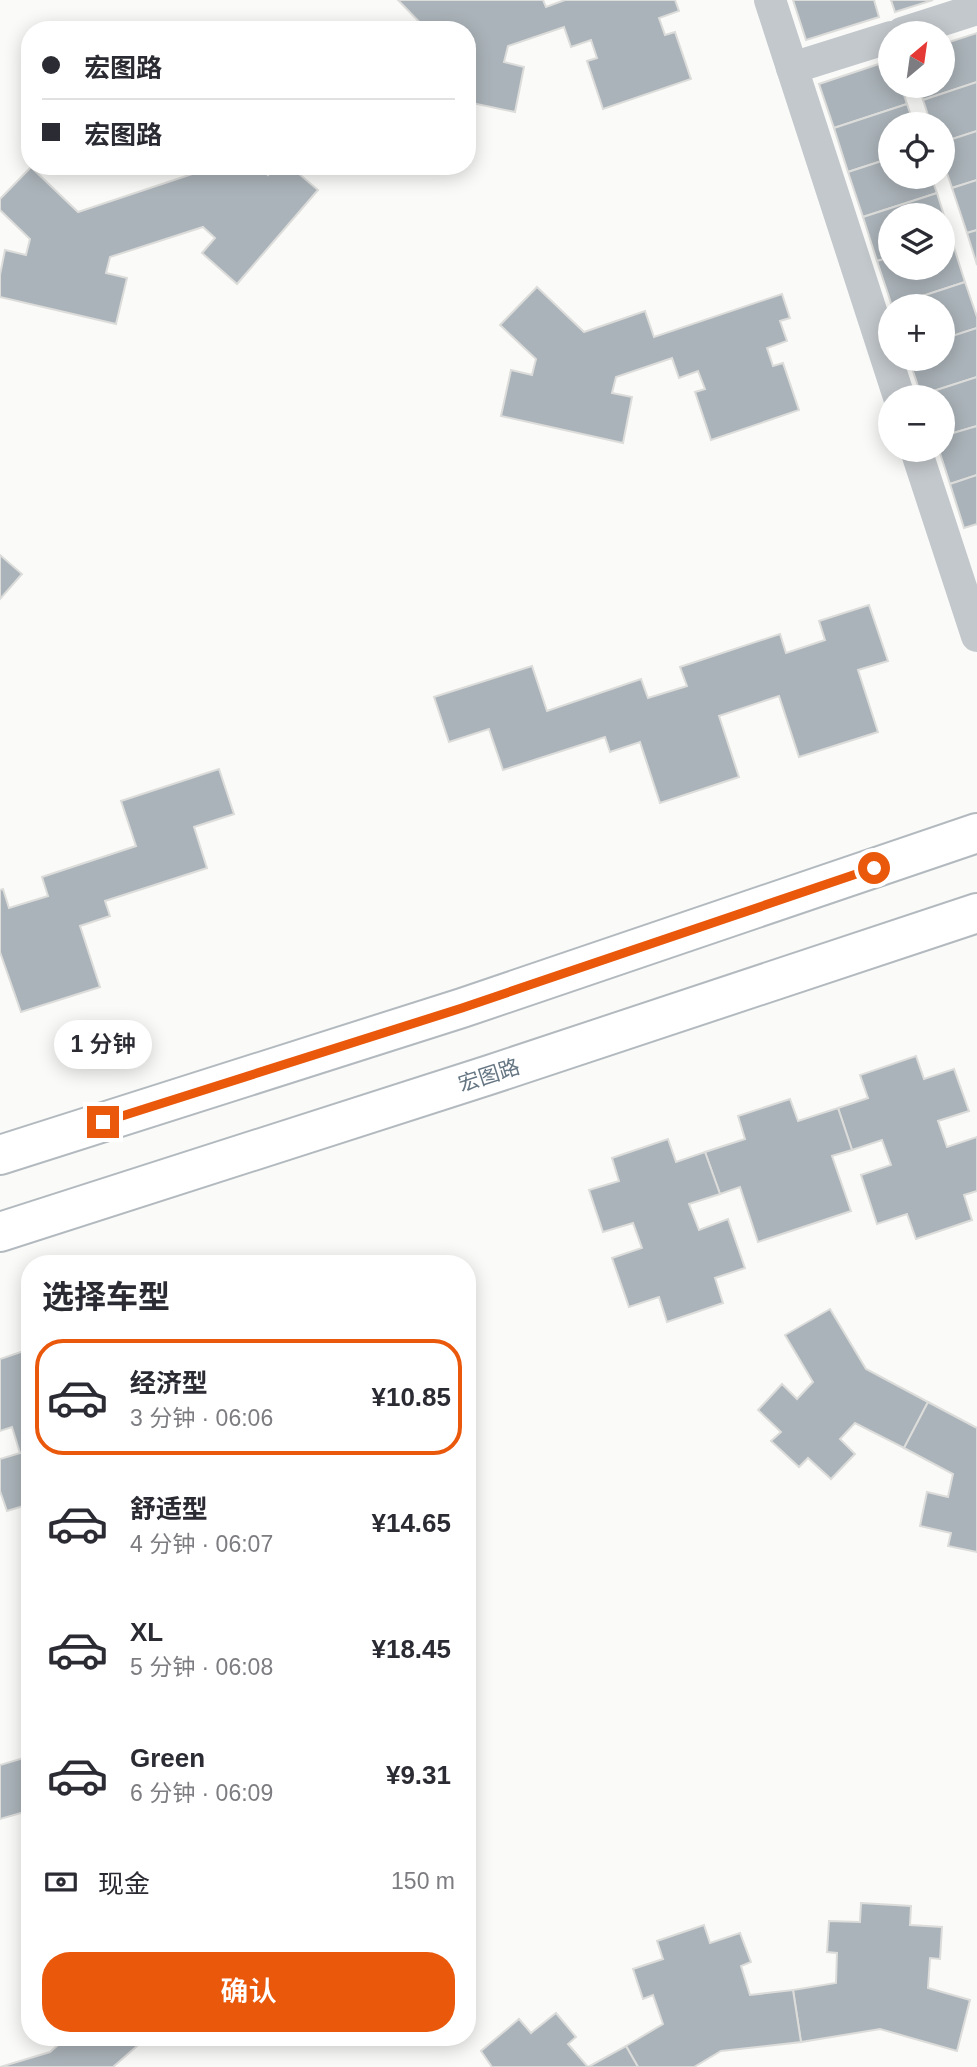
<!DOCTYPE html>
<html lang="zh">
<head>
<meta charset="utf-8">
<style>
	body { margin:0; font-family:Helvetica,"Noto Sans SC",sans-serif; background:#f2f2f3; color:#2b2b33; height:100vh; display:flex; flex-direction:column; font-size:26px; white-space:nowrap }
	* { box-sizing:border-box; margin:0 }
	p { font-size:23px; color:#7c7c81 }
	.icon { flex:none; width:38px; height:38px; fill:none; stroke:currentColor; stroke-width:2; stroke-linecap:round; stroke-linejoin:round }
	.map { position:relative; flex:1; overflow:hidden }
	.panel { position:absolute; left:21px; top:1255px; width:455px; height:791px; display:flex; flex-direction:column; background:#fff; border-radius:28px; box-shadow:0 4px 18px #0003 }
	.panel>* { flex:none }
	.guide { position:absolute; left:21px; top:21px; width:455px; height:154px; border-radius:28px; box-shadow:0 4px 18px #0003; display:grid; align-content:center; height:154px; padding:0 21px; background:#fff }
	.needle { width:46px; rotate:29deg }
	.controls { position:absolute; left:878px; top:21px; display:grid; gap:14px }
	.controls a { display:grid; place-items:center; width:77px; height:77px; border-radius:50%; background:#fff; box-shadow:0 4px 18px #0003; font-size:35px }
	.end { position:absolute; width:32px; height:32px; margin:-16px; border:9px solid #ea580c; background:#fff; box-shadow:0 0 0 4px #fff }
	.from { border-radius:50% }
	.bubble { position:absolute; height:49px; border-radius:24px; background:#fff; box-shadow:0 4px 18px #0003; font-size:23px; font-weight:600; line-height:49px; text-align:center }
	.guide b { display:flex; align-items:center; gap:24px; height:66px; font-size:26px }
	.guide b+b { border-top:2px solid #e1e1e2 }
	.guide i { width:18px; height:18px; background:#2b2b33 }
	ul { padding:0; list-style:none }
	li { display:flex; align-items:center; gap:21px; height:116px; margin:0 14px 10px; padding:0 7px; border:4px solid transparent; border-radius:28px }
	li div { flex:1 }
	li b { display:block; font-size:26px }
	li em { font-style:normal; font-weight:600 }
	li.active { border-color:#ea580c }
	li>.icon { width:63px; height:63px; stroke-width:1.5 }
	h2 { padding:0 21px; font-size:32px; line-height:84px }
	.pay { display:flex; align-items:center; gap:18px; height:77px; padding:0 21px; font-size:26px }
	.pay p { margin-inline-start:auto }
	.cta { display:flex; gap:14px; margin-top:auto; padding:14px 21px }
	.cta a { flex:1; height:80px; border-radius:28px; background:#ea580c; color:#fff; font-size:28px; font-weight:600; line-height:80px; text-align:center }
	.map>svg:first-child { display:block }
</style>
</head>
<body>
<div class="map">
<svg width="977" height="2067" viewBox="0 0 977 2067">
	<rect width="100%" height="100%" fill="#fafaf8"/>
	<g fill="#aab3b9" stroke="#dcdcda" stroke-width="2">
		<path d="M398 0H543L546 7 565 0H675L679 11 659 18 665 35 675 32 691 79 603 109 587 61 597 58 591 40 571 47 564 27 508 46 504 62 524 67 515 112 467 102V30H427Z"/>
		<path d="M793 0H874L879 17 806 40Z"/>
		<path d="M891 0H933L895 12Z"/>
		<path d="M977 33V82L923 100 919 86H943V44Z"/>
		<path d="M891 60V86H901L907 104 834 128 819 84Z"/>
		<path d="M977 82V131L943 142V124H931L923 100Z"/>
		<path d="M907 104 914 124H891V158L848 172 834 128Z"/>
		<path d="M977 131V180L952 188 943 161V142Z"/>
		<path d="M891 158V177H931L937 193 863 217 848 172Z"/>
		<path d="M201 166H257L268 175 276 166H290L318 190 237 284 202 253 215 238 203 227 110 257 106 273 127 278 116 324 0 297V275L5 250 26 255 30 239 0 210V199L31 167 78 212 201 171Z"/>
		<path d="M977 180V230L967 233 952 188Z"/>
		<path d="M937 193 951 238 943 240V215H891V257L877 261 863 217Z"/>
		<path d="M977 230V265L967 233Z"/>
		<path d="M951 238 965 282 892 306 877 261 891 257V268H943V240Z"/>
		<path d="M965 282 977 317V328L943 339V306H892Z"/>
		<path d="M537 287 584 332 645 311 654 337 782 294 790 318 780 321 787 341 767 348 773 366 783 363 799 410 711 440 695 392 705 389 698 371 679 378 672 358 616 377 612 393 632 397 623 443 501 416 511 370 532 375 536 359 500 325Z"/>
		<path d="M977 328V377L921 395 909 359H943V339Z"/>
		<path d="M977 377V426L943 436V397L921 395Z"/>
		<path d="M977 426V475L950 484 939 450H943V436Z"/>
		<path d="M977 475V524L964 528 950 484Z"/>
		<path d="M0 555 22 574 0 599Z"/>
		<path d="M869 605 888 661 858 670 878 732 799 757 779 696 719 716 739 777 660 803 640 742 610 752 605 737 503 770 489 729 449 742 434 697 532 666 547 711 641 679 648 698 687 686 680 667 780 634 786 653 825 640 819 621Z"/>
		<path d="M219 769 234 814 194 827 207 868 105 901 110 916 80 926 100 987 21 1012 0 952V890L3 889 9 908 48 896 42 877 136 846 121 801Z"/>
		<path d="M916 1056 924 1079 954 1069 969 1111 938 1121 947 1147 977 1137V1191L964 1195 972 1220 916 1239 907 1214 877 1224 861 1175 891 1165 882 1140 852 1150 838 1108 868 1098 860 1075Z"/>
		<path d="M790 1099 798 1121 838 1108 852 1150 832 1156 851 1211 758 1242 740 1187 720 1194 705 1152 745 1139 738 1116Z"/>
		<path d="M668 1139 676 1162 705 1152 720 1194 689 1204 699 1230 728 1219 745 1268 715 1278 723 1303 667 1322 659 1297 629 1307 612 1258 642 1248 633 1223 603 1232 589 1190 619 1181 612 1158Z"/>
		<path d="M830 1309 866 1369 928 1402 904 1448 855 1423 840 1439 855 1454 831 1479 808 1458 799 1467 771 1441 781 1432 758 1410 782 1384 797 1399 813 1382 785 1335Z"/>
		<path d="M30 1349V1504L7 1511 0 1491V1459L20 1453 12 1427 0 1431V1359Z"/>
		<path d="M928 1402 977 1428V1552L948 1546 951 1533 920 1526 927 1492 948 1497 953 1474 904 1448Z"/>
		<path d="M30 1756V1814L28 1811 0 1819V1765Z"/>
		<path d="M861 1903 911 1906 910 1925 942 1927 940 1959 930 1958 928 1988 970 2000 957 2051 880 2029 801 2042 793 1990 836 1983 837 1953 827 1952 829 1921 860 1922Z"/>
		<path d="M704 1925 710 1943 740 1933 751 1962 741 1966 750 1995 793 1990 801 2042 721 2051 694 2067H638L626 2046 663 2024 653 1995 643 1999 633 1969 663 1959 657 1941Z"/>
		<path d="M556 2013 576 2037 568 2044 588 2067 626 2046 638 2067H492L481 2051 519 2019 531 2033Z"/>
		<path d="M67 2037H142L144 2040 113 2067H0L50 2052Z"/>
	</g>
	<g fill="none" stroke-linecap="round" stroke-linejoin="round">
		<defs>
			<g id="secondary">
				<path d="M0 1155 462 1008 977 833"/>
				<path d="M0 1232 489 1075 977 913"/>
			</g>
		</defs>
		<use href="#secondary" stroke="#b3babf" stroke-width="42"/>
		<g stroke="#c3c8cc" stroke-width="32">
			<path d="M770 0 899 397"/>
			<path d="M902 33 977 9"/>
			<path d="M792 68 891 37"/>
			<path d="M916 450 977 636"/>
		</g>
		<use href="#secondary" stroke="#fff" stroke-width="38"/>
	</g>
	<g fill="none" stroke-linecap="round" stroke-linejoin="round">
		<path stroke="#ea580c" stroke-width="9" d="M103 1122 462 1008 874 868"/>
	</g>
	<g text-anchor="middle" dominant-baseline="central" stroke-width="7" stroke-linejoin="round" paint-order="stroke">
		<g font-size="21" fill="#657683" stroke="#fff">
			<text transform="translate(489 1075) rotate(-18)">宏图路</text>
		</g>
	</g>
</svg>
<div class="controls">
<a><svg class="needle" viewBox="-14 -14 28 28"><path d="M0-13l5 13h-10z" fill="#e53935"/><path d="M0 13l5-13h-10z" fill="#7c7c81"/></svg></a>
<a><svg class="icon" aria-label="locate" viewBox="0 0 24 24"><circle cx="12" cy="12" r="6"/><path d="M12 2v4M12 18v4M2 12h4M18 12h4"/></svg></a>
<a><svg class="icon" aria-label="layers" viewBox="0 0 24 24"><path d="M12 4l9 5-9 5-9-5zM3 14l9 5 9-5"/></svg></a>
<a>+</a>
<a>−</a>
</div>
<i class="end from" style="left:874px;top:868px"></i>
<i class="end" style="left:103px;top:1122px"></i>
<div class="bubble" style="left:54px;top:1020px;width:98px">1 分钟</div>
<div class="guide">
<b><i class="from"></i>宏图路</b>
<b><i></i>宏图路</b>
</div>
<section class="panel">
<h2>选择车型</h2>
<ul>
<li class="active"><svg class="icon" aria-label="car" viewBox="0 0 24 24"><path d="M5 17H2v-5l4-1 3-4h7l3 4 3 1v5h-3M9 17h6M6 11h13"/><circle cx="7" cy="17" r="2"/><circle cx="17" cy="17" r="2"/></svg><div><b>经济型</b><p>3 分钟 · 06:06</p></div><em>¥10.85</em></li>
<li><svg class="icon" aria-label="car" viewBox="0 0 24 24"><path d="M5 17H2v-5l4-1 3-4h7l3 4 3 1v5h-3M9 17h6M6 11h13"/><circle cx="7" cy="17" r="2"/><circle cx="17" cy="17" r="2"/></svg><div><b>舒适型</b><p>4 分钟 · 06:07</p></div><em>¥14.65</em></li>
<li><svg class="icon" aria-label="car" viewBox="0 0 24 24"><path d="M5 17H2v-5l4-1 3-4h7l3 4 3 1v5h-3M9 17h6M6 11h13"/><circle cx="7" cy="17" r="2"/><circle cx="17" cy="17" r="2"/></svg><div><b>XL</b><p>5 分钟 · 06:08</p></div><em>¥18.45</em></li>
<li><svg class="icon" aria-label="car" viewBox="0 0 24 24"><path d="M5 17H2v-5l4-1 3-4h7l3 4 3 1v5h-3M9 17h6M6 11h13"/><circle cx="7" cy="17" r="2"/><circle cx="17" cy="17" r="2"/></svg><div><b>Green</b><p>6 分钟 · 06:09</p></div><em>¥9.31</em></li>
</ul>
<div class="pay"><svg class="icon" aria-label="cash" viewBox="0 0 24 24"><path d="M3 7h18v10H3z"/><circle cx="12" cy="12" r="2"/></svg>现金<p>150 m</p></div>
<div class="cta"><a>确认</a></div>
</section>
</div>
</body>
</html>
